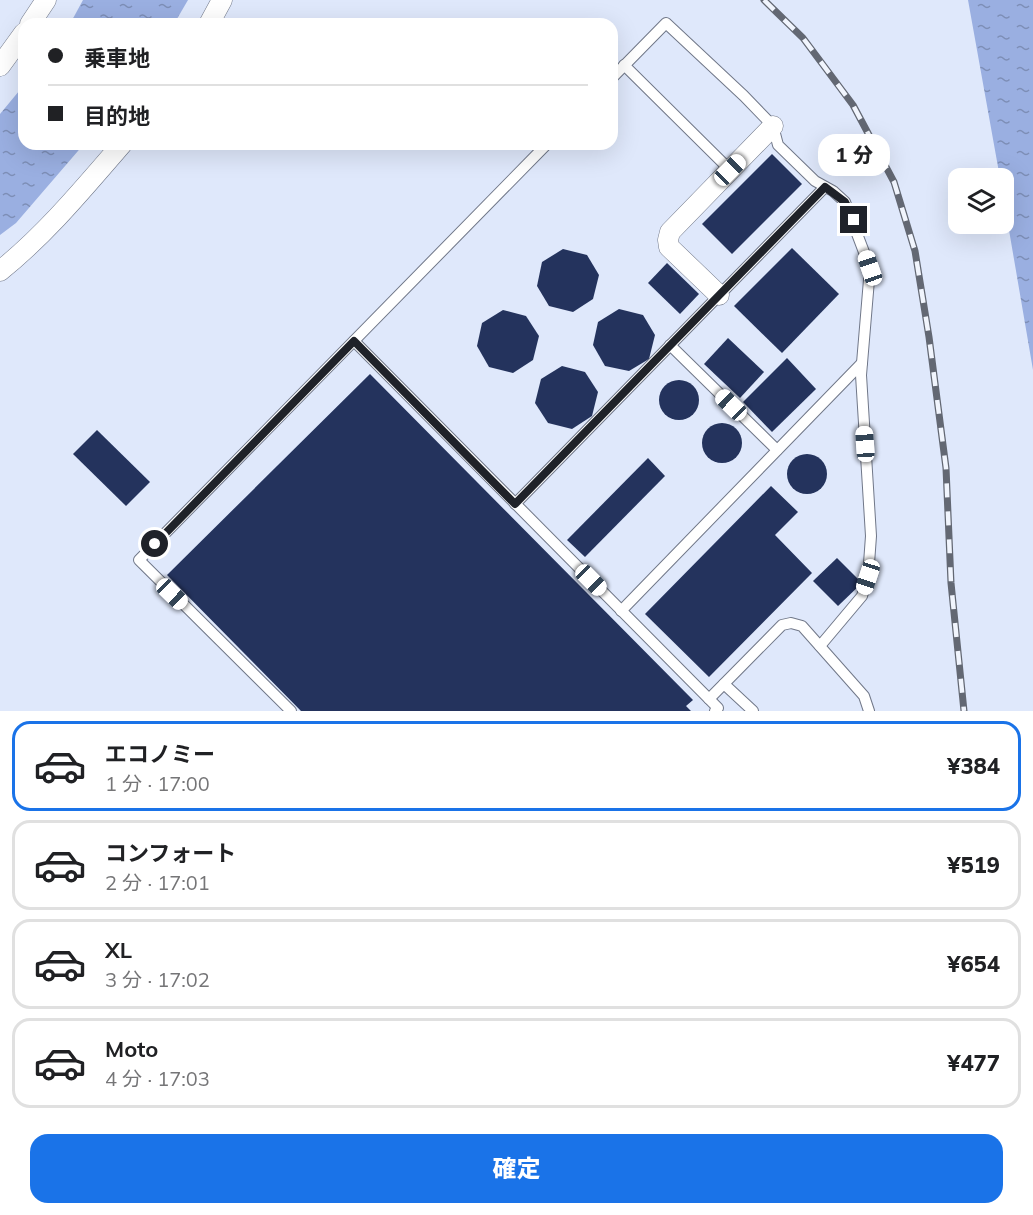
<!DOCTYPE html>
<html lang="ja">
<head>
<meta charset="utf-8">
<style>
	body { margin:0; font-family:Mulish,"Noto Sans JP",sans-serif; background:#f2f2f2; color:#202124; height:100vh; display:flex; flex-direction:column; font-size:22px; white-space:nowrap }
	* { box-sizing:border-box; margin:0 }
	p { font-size:20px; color:#757577 }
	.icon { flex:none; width:33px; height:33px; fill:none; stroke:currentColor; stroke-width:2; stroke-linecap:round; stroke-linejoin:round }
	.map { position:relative; height:711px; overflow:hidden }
	.side { display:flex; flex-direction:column; background:#fff; flex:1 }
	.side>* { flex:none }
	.banner { position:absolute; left:18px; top:18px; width:600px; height:132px; border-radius:18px; box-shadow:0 6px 24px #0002; display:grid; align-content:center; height:132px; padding:0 30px; background:#fff }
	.controls { position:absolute; left:948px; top:168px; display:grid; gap:12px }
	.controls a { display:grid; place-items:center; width:66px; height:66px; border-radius:12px; background:#fff; box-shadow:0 6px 24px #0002; font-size:30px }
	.end { position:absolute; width:27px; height:27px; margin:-14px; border:8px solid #1f2229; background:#fff; box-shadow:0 0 0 3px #fff }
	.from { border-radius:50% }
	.bubble { position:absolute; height:42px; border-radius:18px; background:#fff; box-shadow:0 6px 24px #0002; font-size:20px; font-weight:800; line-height:42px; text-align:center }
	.car { position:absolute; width:18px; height:36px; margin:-18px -9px; border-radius:8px; box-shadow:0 0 4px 2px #0007; background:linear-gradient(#fff 24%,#345 0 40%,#fff 0 76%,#345 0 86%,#fff 0) }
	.banner b { display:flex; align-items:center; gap:21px; height:57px; font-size:22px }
	.banner b+b { border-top:2px solid #e0e0e0 }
	.banner i { width:15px; height:15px; background:#202124 }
	ul { padding:10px 0 0; list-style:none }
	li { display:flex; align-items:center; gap:18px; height:90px; margin:0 12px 9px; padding:0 18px; border:3px solid #e0e0e0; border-radius:18px }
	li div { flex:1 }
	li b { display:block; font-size:22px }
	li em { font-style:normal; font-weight:800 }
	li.active { border-color:#1a73e8 }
	li>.icon { width:54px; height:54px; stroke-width:1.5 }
	.primary-button { display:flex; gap:12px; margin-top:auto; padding:12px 30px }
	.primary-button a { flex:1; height:69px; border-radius:18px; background:#1a73e8; color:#fff; font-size:24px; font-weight:800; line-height:69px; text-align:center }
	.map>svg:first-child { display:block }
</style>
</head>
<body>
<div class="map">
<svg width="1033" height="711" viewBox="0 0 1033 711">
	<defs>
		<pattern id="water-ripples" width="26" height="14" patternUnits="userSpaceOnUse" patternTransform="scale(1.5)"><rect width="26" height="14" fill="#9aafe1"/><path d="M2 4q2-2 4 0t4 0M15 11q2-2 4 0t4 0" fill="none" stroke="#7d8eb6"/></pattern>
	</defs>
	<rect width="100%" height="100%" fill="#dfe8fb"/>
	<g fill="url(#water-ripples)">
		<path d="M83 0H188L174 24H70Z"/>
		<path d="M968 0H1033V370L1004 201V178H1000Z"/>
		<path d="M24 85V144H84L16 223 0 235V114Z"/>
	</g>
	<g fill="#24335d">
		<path d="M772 154 802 184 732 254 702 224Z"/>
		<path d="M792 248 839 294 782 353 734 306Z"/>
		<path d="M563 249 587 255 599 275 593 299 573 312 549 306 537 286 542 262Z"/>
		<path d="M667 263 699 294 680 314 648 283Z"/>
		<path d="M619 309 643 315 655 335 649 359 629 371 605 366 593 345 598 322Z"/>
		<path d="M503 310 526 316 539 336 533 360 513 373 489 367 477 346 482 323Z"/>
		<path d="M728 338 764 372 740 398 704 364Z"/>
		<path d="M787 358 816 389 772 432 743 402Z"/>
		<path d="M562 366 585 372 598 392 592 416 572 429 548 423 535 403 541 379Z"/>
		<path d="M370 374 693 700 686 706 691 711H301L167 575Z"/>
		<circle cx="679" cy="400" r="20"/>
		<circle cx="722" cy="443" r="20"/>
		<path d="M97 430 150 482 126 506 73 454Z"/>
		<circle cx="807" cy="474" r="20"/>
		<path d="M648 458 665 476 585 557 567 540Z"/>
		<path d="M771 486 798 512 775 535 812 573 709 677 645 614Z"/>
		<path d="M837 558 862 583 838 606 813 581Z"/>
	</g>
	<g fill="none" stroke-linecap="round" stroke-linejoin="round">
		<defs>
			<g id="lane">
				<path d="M624 65 730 170"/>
				<path d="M612 78 666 23 744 96 773 126 778 145 815 181 833 191 845 202 870 268 861 375 871 536 868 577 862 596 820 646"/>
				<path d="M354 341 718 708 715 711"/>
				<path d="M670 345 777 450"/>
				<path d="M515 504 825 187"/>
				<path d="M621 611 862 363"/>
				<path d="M724 684 753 711"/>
				<path d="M709 699 782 625 791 623 802 626 864 696 869 711"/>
				<path d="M291 711 139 560 547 144"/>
			</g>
			<g id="street">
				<path d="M30 24 46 0"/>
				<path d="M209 24 222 0"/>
				<path d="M0 66 24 33"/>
				<path d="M0 271C46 234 83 189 122 144"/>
				<path d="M719 295 669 247 668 240 670 232 773 126"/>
			</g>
		</defs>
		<use href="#lane" stroke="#707788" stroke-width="12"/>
		<use href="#street" stroke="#707788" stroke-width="21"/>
		<use href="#lane" stroke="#fff" stroke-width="10"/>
		<use href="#street" stroke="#fff" stroke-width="20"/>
		<defs>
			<path id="rail" d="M764 0 803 38 853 105 894 182 915 251 929 337 946 468 951 583 964 711"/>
		</defs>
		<use href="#rail" stroke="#636873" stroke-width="7"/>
		<use href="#rail" stroke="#f1f5fd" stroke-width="4.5" stroke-dasharray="14" stroke-linecap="butt"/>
	</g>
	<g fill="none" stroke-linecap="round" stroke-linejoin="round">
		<path stroke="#1f2229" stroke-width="8" d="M155 544 354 341 515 504 825 187 845 202 854 220"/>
	</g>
</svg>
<div class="controls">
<a><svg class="icon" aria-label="layers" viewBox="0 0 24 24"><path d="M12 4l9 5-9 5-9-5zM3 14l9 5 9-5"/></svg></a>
</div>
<i class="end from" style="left:155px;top:544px"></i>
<i class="end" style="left:854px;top:220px"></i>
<div class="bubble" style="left:818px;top:134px;width:72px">1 分</div>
<i class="car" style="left:730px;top:170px;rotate:45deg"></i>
<i class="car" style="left:870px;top:268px;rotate:341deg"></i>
<i class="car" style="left:731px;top:405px;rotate:314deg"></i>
<i class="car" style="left:865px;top:444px;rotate:356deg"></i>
<i class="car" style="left:868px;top:577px;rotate:198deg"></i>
<i class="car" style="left:591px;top:580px;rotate:135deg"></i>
<i class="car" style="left:172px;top:594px;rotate:134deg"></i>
<div class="banner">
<b><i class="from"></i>乗車地</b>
<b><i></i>目的地</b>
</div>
</div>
<section class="side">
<ul>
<li class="active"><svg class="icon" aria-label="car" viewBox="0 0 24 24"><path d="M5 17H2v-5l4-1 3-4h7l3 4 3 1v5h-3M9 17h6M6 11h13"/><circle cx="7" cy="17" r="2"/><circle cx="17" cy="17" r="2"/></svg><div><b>エコノミー</b><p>1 分 · 17:00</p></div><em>¥384</em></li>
<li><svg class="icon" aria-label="car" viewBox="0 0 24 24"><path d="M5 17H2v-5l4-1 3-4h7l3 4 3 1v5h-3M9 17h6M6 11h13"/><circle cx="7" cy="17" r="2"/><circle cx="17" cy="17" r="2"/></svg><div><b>コンフォート</b><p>2 分 · 17:01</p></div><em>¥519</em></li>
<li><svg class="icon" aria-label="car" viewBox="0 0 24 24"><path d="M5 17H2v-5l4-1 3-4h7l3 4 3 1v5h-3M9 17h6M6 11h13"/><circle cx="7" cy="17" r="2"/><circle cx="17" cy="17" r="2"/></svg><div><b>XL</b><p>3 分 · 17:02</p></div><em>¥654</em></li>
<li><svg class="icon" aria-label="car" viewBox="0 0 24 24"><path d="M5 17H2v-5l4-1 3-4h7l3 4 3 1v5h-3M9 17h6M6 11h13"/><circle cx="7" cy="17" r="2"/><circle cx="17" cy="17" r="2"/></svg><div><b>Moto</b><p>4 分 · 17:03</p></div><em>¥477</em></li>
</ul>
<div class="primary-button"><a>確定</a></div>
</section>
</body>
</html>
